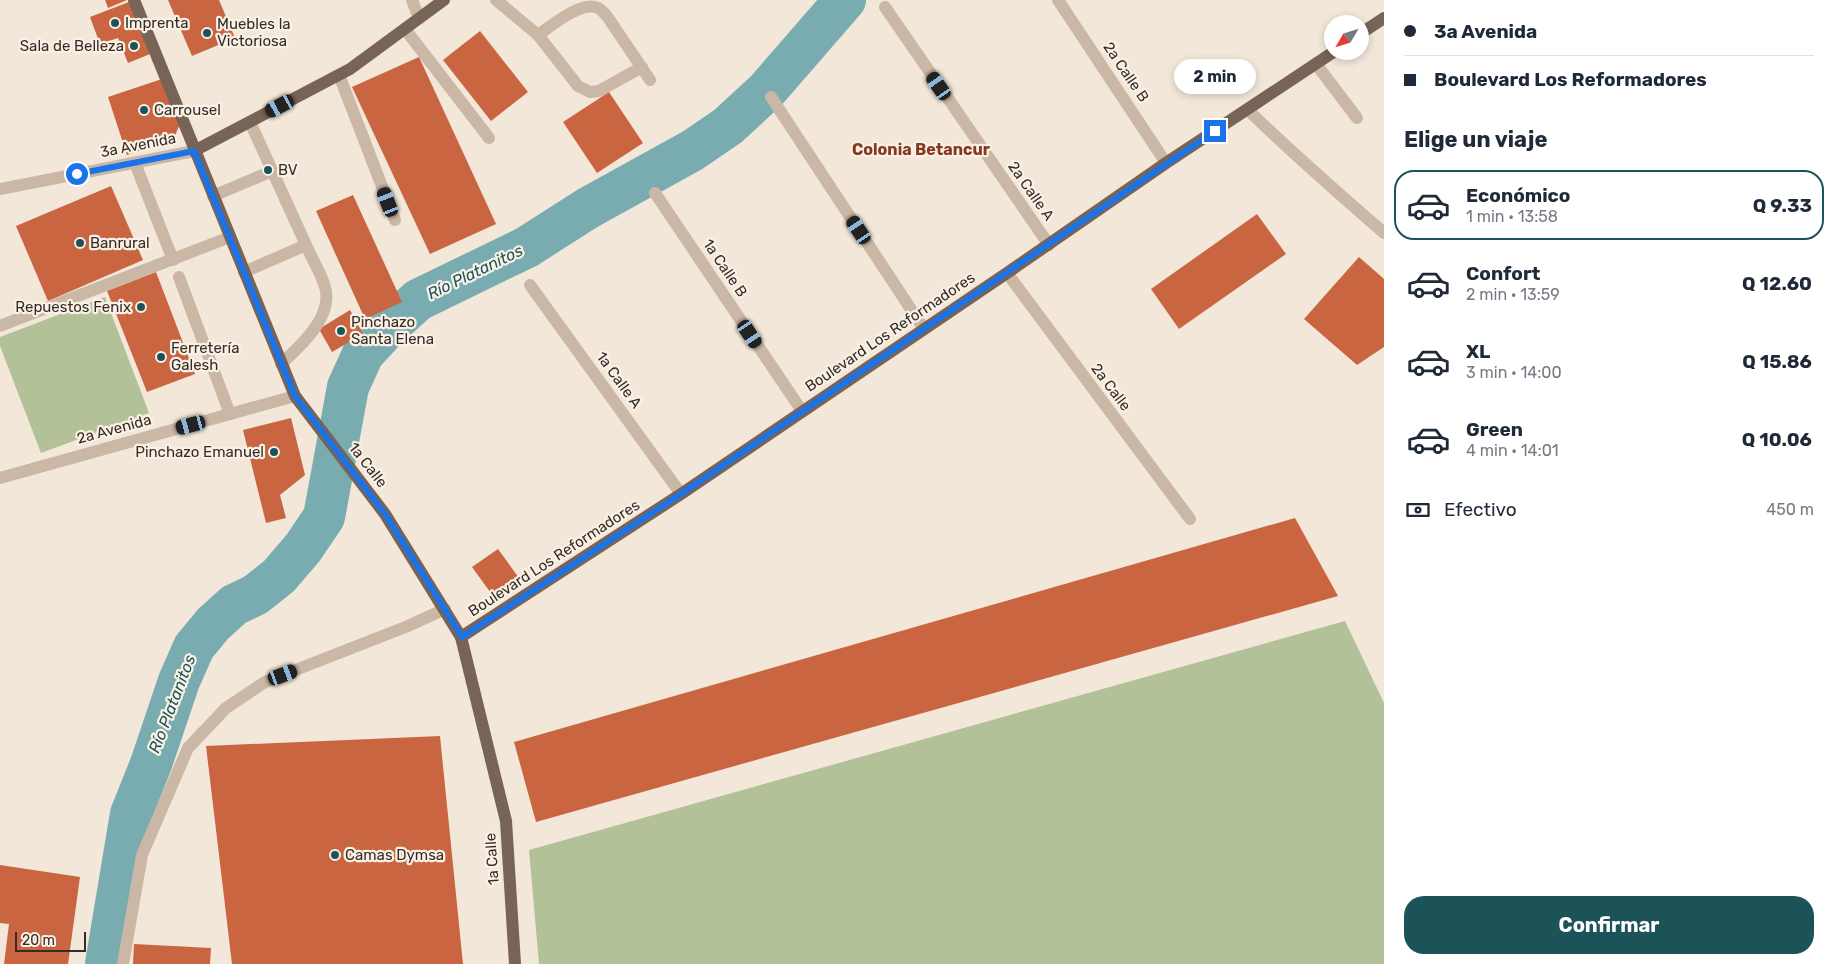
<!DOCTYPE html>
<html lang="es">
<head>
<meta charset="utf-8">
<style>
	body { margin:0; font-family:Rubik,sans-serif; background:#f6f6f7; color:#1f2937; height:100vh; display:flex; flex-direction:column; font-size:19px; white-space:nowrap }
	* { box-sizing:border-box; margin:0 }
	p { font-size:16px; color:#747a83 }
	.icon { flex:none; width:28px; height:28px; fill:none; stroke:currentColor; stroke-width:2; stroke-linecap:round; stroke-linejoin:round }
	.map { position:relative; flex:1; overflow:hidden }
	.panel { display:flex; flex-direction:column; background:#fff; width:450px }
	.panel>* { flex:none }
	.top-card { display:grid; align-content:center; height:110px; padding:0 20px; background:#fff }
	.needle { width:32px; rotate:232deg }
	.controls { position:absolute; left:1324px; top:15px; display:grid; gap:10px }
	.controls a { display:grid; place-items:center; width:45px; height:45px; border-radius:50%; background:#fff; box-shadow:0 2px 8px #0003; font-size:25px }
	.scale { position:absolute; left:15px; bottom:12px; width:71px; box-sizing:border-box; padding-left:5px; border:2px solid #362c27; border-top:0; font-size:14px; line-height:18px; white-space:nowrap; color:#362c27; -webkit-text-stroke:4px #faf1e6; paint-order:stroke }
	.end { position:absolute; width:22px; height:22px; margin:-11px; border:6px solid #1a73e8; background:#fff; box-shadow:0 0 0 2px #fff }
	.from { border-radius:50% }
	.bubble { position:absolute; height:35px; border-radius:18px; background:#fff; box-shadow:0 2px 8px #0003; font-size:16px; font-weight:700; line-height:35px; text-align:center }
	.car { position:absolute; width:15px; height:30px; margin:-15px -8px; border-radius:6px; box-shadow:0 0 4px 1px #0007; background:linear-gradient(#222 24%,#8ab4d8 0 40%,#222 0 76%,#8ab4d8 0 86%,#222 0) }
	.top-card b { display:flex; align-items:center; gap:18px; height:48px; font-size:19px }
	.top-card b+b { border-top:1px solid #e0e1e3 }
	.top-card i { width:12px; height:12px; background:#1f2937 }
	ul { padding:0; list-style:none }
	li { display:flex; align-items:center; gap:15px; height:70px; margin:0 10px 8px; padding:0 10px; border:2px solid transparent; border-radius:20px }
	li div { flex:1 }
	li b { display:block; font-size:19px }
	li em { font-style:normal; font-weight:700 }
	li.selected { border-color:#1b5358 }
	li>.icon { width:45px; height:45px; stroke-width:1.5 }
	h2 { padding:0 20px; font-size:22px; line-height:60px }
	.pay { display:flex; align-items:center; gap:12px; height:55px; padding:0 20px; font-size:19px }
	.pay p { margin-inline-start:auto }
	.primary-button { display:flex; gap:10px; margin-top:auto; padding:10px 20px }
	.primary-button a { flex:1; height:58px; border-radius:20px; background:#1b5358; color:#fff; font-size:20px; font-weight:700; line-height:58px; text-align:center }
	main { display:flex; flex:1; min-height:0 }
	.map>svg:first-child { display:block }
</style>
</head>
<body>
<main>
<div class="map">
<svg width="1384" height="964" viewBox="0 0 1384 964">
	<rect width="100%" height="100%" fill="#f2e7d9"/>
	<g fill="#b3c199">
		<path d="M105 297 149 413 41 453 0 346V337Z"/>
		<path d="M1345 621 1384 703V964H539L529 850Z"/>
	</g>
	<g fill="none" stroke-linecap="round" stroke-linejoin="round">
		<path stroke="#78acb0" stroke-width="42" d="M106 964 131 814 151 764 179 681 194 647 213 624 234 605 255 595 279 576 303 548 324 517 348 387 363 354 386 329 418 300 527 247 588 208 693 150 728 126 766 91 845 0"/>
	</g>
	<g fill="#c96541">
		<path d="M105 0H127L108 8Z"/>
		<path d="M168 0H219L235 38 192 56Z"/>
		<path d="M129 2 150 54 128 63 118 38 100 44 90 17Z"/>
		<path d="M480 31 528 92 491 121 443 60Z"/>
		<path d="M419 57 496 224 430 254 352 87Z"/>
		<path d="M165 78 180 124 173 140 127 155 108 97Z"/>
		<path d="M609 92 643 143 597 173 563 122Z"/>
		<path d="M111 186 143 260 48 301 16 226Z"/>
		<path d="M353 195 402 302 365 319 316 211Z"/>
		<path d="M1257 214 1286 254 1179 329 1151 289Z"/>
		<path d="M1359 257 1384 279V347L1357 365 1304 319Z"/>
		<path d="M156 272 195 374 147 392 107 291Z"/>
		<path d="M350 310 363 334 332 352 319 329Z"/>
		<path d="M291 418 305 475 280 495 286 518 266 523 243 430Z"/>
		<path d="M1295 518 1338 596 536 822 514 742Z"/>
		<path d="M498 549 519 578 493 596 472 567Z"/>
		<path d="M440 736 463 964H232L206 746Z"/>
		<path d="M0 865 80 877 68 964H4L9 924 0 923Z"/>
		<path d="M134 944 211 948 210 964H133Z"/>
	</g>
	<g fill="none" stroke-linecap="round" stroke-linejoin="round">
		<g stroke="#cab7a5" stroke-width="12">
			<path d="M412 0 419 18"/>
			<path d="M496 0 538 35C551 26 582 0 598 8 601 9 605 14 607 16L650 80"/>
			<path d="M1058 0 1166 163"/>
			<path d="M885 7 1049 245"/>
			<path d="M405 29 489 138"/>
			<path d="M538 35 578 86 590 92 599 91 642 67"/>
			<path d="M1316 64 1357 118"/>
			<path d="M339 75 395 220"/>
			<path d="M771 97 924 329"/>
			<path d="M1248 110C1292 153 1338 193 1384 233"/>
			<path d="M135 163 173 260"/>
			<path d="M0 189 194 151"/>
			<path d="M655 193 802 411"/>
			<path d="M213 196 272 171"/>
			<path d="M244 272 306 245 250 122"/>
			<path d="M1007 273 1190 519"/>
			<path d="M179 277 230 414"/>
			<path d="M530 285 681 494"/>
			<path d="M0 326 230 237"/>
			<path d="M281 364C300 346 334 317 325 287 321 273 312 259 306 245"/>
			<path d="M0 478 295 396"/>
			<path d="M123 964 142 855 188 748 226 708 265 682 408 626 445 609"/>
		</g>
		<g stroke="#786357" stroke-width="12">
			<path d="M134 0 295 396 385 514 461 637 506 821 515 964"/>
			<path d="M1360 34 1384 18"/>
			<path d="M194 151 350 69 444 0"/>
			<path d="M461 637 681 494 1007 273 1166 163 1335 51"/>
		</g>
	</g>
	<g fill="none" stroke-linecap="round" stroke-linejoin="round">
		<path stroke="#1a73e8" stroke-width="6" d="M77 174 194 151 295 396 385 514 462 637 681 494 1215 131"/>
	</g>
	<g fill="#1b5358" stroke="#faf1e6" stroke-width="2">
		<circle cx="115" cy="23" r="5"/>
		<circle cx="207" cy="33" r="5"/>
		<circle cx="134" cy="46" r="5"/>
		<circle cx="144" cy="110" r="5"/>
		<circle cx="268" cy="170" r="5"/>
		<circle cx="80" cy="243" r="5"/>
		<circle cx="141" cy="307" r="5"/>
		<circle cx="341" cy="331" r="5"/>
		<circle cx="161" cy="357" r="5"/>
		<circle cx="274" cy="452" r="5"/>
		<circle cx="335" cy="855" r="5"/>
	</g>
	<g text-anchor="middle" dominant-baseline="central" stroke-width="4.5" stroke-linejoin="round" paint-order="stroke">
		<g font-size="15" fill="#362c27" stroke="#faf1e6" text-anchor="start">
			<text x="125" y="23">Imprenta</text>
			<text x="217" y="24">Muebles la<tspan x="217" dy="17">Victoriosa</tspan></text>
			<text x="124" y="46" text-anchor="end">Sala de Belleza</text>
			<text x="154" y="110">Carrousel</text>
			<text x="278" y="170">BV</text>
			<text x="90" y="243">Banrural</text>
			<text x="131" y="307" text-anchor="end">Repuestos Fenix</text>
			<text x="351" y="322">Pinchazo<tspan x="351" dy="17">Santa Elena</tspan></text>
			<text x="171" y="348">Ferretería<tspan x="171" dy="17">Galesh</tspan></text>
			<text x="264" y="452" text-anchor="end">Pinchazo Emanuel</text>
			<text x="345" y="855">Camas Dymsa</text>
		</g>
		<g font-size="15" fill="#362c27" stroke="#faf1e6">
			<text transform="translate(1126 72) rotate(56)">2a Calle B</text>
			<text transform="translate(138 145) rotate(-11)">3a Avenida</text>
			<text transform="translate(1031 191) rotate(55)">2a Calle A</text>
			<text transform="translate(725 268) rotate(56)">1a Calle B</text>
			<text transform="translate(890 332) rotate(-34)">Boulevard Los Reformadores</text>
			<text transform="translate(619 380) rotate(54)">1a Calle A</text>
			<text transform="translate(1111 387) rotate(53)">2a Calle</text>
			<text transform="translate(114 429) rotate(-15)">2a Avenida</text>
			<text transform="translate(368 465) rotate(52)">1a Calle</text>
			<text transform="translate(554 558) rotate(-33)">Boulevard Los Reformadores</text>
			<text transform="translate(492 859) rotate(-94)">1a Calle</text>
		</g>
		<g font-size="16" font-weight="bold" fill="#87391e" stroke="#faf1e6">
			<text x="921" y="149">Colonia Betancur</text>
		</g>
		<g font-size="16" font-style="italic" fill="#1b5358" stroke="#faf1e6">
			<text transform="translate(475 272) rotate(-26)">Río Platanitos</text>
			<text transform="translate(172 704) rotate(-69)">Río Platanitos</text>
		</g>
	</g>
</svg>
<div class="controls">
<a><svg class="needle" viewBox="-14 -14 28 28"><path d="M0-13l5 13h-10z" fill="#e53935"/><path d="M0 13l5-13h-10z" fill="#747a83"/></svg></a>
</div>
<div class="scale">20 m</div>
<i class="end from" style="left:77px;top:174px"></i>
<i class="end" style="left:1215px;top:131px"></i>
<div class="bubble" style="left:1174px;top:59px;width:82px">2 min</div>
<i class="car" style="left:939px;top:86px;rotate:325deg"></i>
<i class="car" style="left:280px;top:106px;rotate:242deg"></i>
<i class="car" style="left:388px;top:202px;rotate:339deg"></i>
<i class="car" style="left:859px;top:230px;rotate:326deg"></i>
<i class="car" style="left:750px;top:334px;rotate:146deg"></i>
<i class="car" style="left:191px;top:425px;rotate:255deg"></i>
<i class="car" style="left:283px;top:675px;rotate:69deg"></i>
</div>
<section class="panel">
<div class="top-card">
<b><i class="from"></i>3a Avenida</b>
<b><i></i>Boulevard Los Reformadores</b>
</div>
<h2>Elige un viaje</h2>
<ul>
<li class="selected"><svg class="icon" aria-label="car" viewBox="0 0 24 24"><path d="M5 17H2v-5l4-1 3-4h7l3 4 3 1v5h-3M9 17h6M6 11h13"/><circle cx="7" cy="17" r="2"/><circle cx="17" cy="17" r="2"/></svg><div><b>Económico</b><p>1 min · 13:58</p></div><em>Q 9.33</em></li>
<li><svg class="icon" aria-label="car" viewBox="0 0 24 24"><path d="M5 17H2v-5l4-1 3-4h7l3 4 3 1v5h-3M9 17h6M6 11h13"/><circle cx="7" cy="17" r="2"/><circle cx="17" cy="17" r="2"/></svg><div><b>Confort</b><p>2 min · 13:59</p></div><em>Q 12.60</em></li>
<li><svg class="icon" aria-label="car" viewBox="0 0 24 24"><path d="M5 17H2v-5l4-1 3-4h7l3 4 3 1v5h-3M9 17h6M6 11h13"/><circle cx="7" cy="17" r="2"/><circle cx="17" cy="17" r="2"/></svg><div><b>XL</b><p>3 min · 14:00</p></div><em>Q 15.86</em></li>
<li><svg class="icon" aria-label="car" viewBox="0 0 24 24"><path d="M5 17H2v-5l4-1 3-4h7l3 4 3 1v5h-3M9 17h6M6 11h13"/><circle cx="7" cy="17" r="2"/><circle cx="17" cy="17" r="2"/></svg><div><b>Green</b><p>4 min · 14:01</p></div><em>Q 10.06</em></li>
</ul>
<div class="pay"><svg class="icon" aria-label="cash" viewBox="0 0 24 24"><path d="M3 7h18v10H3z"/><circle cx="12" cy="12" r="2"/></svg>Efectivo<p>450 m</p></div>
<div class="primary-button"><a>Confirmar</a></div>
</section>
</main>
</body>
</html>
